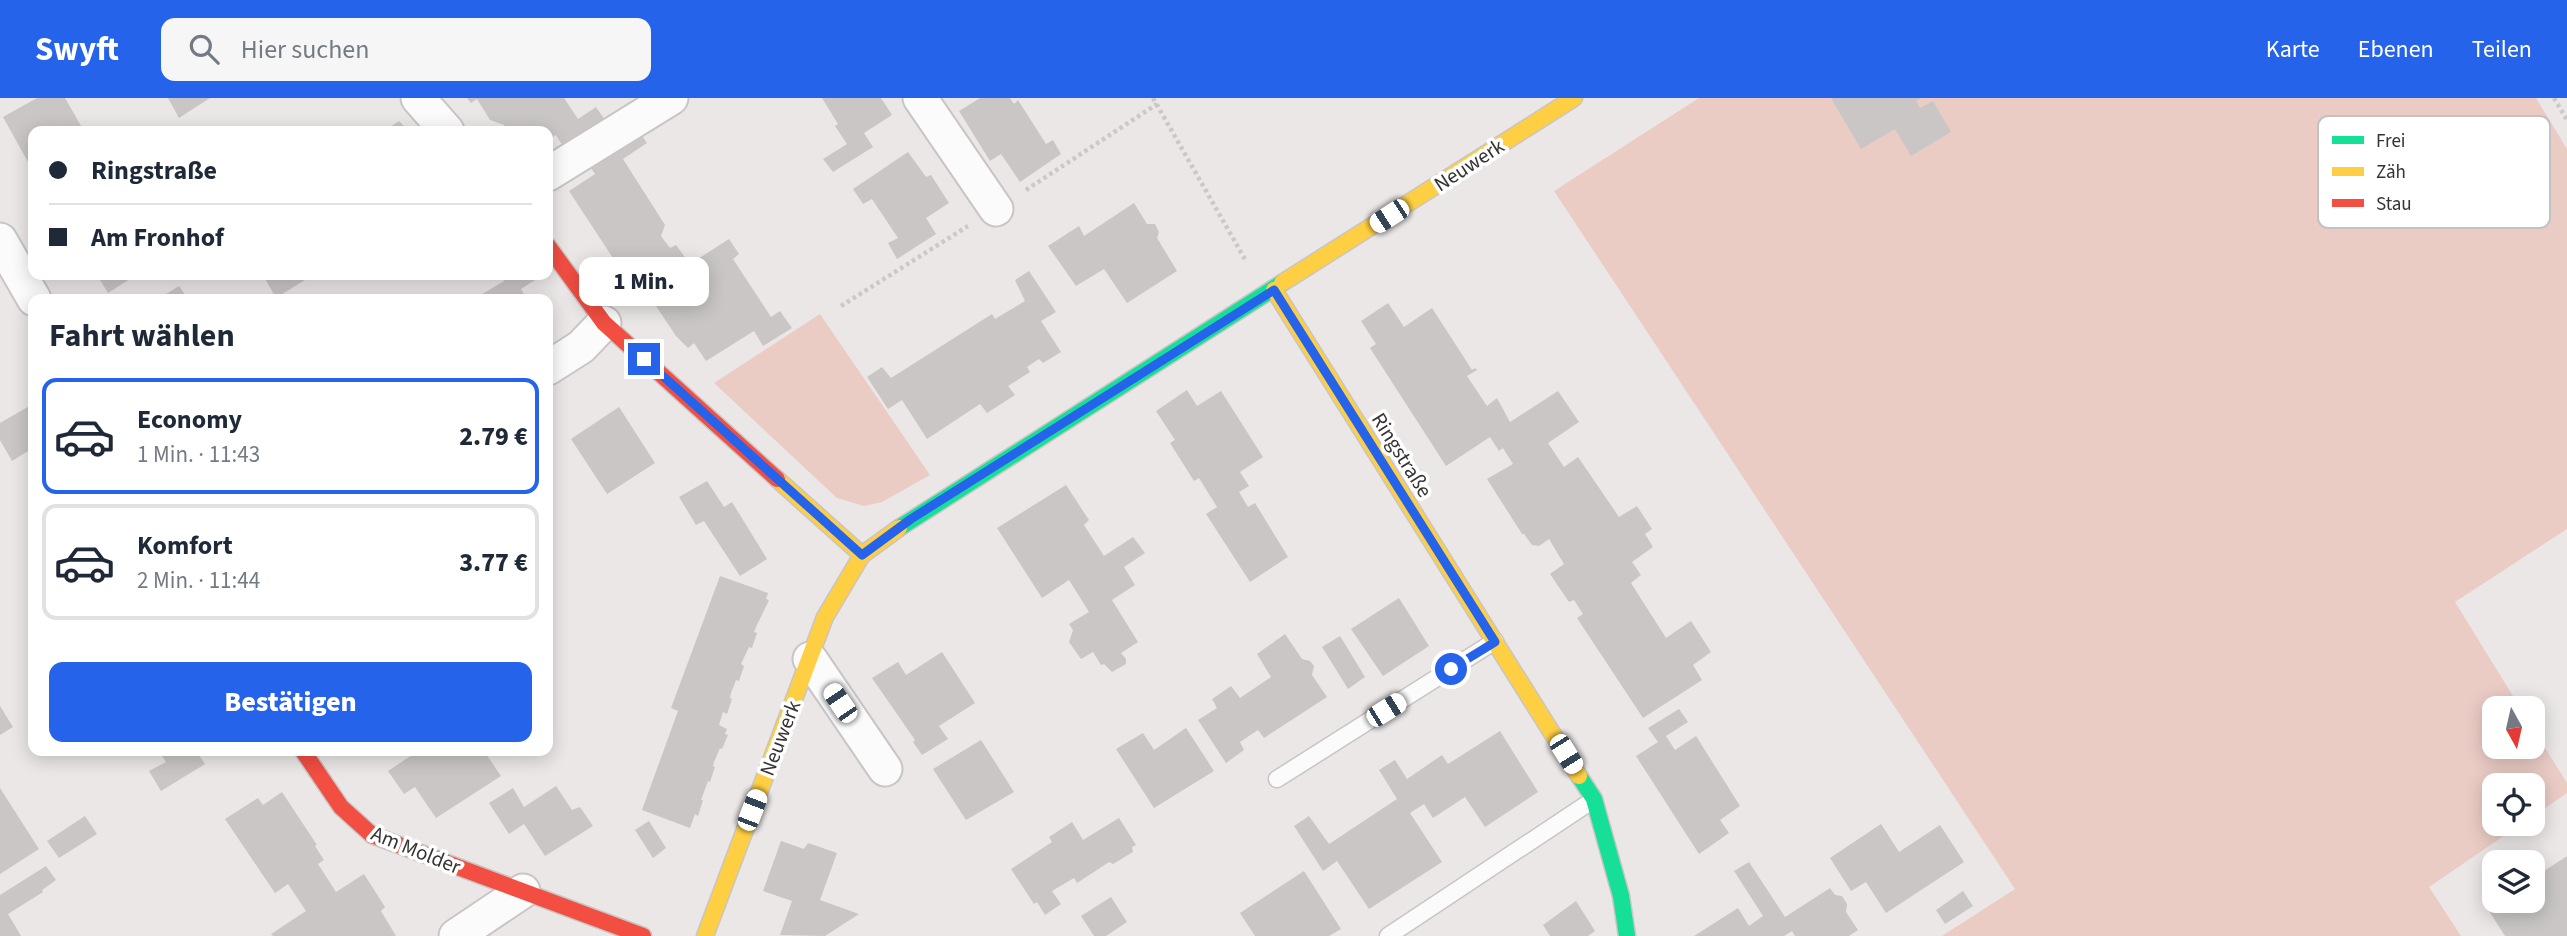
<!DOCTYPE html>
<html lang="de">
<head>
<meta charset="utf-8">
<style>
	body { margin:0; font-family:"Source Sans 3",sans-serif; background:#f6f6f7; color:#1f2937; height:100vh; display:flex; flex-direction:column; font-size:26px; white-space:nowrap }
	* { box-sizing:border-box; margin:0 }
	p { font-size:23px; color:#747a83 }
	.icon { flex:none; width:38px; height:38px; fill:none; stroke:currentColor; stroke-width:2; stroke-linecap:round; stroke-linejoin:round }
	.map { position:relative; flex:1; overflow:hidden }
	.details { position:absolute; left:28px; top:196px; width:525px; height:462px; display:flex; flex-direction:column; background:#fff; border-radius:14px; box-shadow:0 4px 18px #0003 }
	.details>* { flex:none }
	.guide { position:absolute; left:28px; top:28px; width:525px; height:154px; border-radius:14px; box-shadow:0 4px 18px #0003; display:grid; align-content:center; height:154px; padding:0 21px; background:#fff }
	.needle { width:46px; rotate:172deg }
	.tools { position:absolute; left:2482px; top:598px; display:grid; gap:14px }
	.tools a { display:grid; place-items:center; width:63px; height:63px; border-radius:14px; background:#fff; box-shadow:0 4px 18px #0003; font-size:35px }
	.end { position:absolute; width:32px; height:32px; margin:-16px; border:9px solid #2563eb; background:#fff; box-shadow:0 0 0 4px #fff }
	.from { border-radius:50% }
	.bubble { position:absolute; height:49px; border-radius:14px; background:#fff; box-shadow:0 4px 18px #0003; font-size:23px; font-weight:800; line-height:49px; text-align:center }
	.car { position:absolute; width:21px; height:42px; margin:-21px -10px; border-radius:9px; box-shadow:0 0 5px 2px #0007; background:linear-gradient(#fff 24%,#345 0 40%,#fff 0 76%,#345 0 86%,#fff 0) }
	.guide b { display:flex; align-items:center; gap:24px; height:66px; font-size:26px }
	.guide b+b { border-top:2px solid #e0e1e3 }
	.guide i { width:18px; height:18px; background:#1f2937 }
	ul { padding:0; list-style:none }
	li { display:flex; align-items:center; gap:21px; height:116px; margin:0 14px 10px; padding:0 7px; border:4px solid #e0e1e3; border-radius:14px }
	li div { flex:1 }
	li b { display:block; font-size:26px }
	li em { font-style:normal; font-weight:800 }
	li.on { border-color:#2563eb }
	li>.icon { width:63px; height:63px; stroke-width:1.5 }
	h2 { padding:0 21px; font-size:32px; line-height:84px }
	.cta { display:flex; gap:14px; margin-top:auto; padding:14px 21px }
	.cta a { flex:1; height:80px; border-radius:14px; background:#2563eb; color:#fff; font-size:28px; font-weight:800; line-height:80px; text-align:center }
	header { display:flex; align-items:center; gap:42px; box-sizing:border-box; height:98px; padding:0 35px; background:#2563eb; color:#fff }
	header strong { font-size:33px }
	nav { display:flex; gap:38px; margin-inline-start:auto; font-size:24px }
	.search { width:490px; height:63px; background:#f6f6f7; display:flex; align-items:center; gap:18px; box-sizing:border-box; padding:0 24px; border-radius:14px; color:#747a83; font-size:26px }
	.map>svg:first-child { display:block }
</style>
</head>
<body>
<header>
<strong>Swyft</strong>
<div class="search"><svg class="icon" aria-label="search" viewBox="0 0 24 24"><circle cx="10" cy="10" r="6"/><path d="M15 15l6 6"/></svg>Hier suchen</div>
<nav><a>Karte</a><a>Ebenen</a><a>Teilen</a></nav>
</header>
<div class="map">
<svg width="2567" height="838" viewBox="0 0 2567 838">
	<rect width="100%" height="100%" fill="#ebe7e6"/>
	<g fill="#eaccc5">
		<path d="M1699 0H2536L2567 51V431L2455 504 2521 611H2494V649H2532V629L2567 685V695L2532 719V688H2494V726H2521L2429 789 2461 838H1942L2015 791 1554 93Z"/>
		<path d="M820 216 930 377 882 404 864 408 837 400 714 285Z"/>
	</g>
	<g fill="#c9c6c5">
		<path d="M37 0H65L84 33H33V73L3 19Z"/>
		<path d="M168 0H210L179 20Z"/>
		<path d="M467 0H564L578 21 596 9 609 28 567 55 556 37 548 42V33H508L504 27 490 22 477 1 471 5Z"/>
		<path d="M822 0H881L892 17 864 35 873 49 833 74 823 61 847 46 835 28 838 26Z"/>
		<path d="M980 0H1010L1014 6 1018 2 1046 46 1053 42 1061 56 1020 84 1001 56 990 63 959 13Z"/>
		<path d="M1831 0H1922L1916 3 1920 10 1933 3 1951 34 1911 58 1895 31 1861 51Z"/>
		<path d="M399 23 409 33H384Z"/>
		<path d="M637 31 647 45 623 61 665 127 661 138 670 150 676 147 690 166 729 141 739 156 733 161 771 219 780 213 792 230 763 248 754 233 706 263 694 245 688 250 676 238 656 208 696 182 688 168 651 191 641 176 631 183 626 180 569 93 595 76 586 63Z"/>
		<path d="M908 54 926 79 931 77 949 105 926 120 936 136 897 161 888 145 898 140 872 101 863 106 853 91Z"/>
		<path d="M1134 105 1147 126H1155L1159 134 1157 140 1177 173 1127 205 1104 171 1076 188 1048 148 1079 128 1084 138Z"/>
		<path d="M1029 173 1056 214 1041 223 1061 254 1043 265 1039 261 1027 269 1030 274 1008 288 1015 297 987 315 980 306 927 341 902 302 888 311 867 279 882 269 891 280 992 216 995 221 1025 203 1015 182Z"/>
		<path d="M97 177H136L108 195Z"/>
		<path d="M263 177H306L308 180 276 200Z"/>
		<path d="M500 177H536L538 180 521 191 527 201H474L504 183Z"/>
		<path d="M179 188 188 201H158Z"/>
		<path d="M1388 205 1404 229 1432 210 1472 272 1475 270 1477 272 1467 278 1487 308 1497 300 1510 324 1558 293 1579 324 1548 345 1564 369 1578 359 1619 419 1637 408 1652 431 1645 436 1653 449 1632 464 1641 477 1631 485 1666 540 1691 523 1711 554 1693 567 1702 582 1643 620 1577 520 1583 516 1574 502 1569 504 1550 476 1564 466 1549 441 1539 448 1532 447 1524 436H1522L1487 381 1513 366 1503 350 1499 353 1490 339 1446 368 1370 250 1376 246 1361 223Z"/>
		<path d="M1187 292 1197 308 1221 293 1263 359 1240 374 1249 388 1239 394 1248 409 1255 405 1288 459 1250 484 1206 416 1217 409 1199 380 1194 383 1170 345 1175 342 1156 313Z"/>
		<path d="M33 306V350L12 363 0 342V325Z"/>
		<path d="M619 309 655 365 607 396 571 341Z"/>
		<path d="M707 383 724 409 732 404 767 461 740 478 704 423 696 427 679 399Z"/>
		<path d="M1066 387 1089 422 1084 427 1104 458 1133 439 1145 455 1124 469 1135 487 1112 502 1138 544 1121 555 1126 561V566L1112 574 1104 566 1101 567 1093 554 1081 561 1069 544 1073 532 1069 526 1089 514 1069 482 1042 500 997 430Z"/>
		<path d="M720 478 768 495 766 501 769 502 756 529 754 534 757 535 752 550 749 549 741 566 744 568 739 583 736 582 731 595 730 600 732 601 727 616 723 614 719 627 727 631 725 636 728 637 722 651 720 650 714 664 713 668 715 669 710 684 708 683 701 702H703L698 718 695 716 690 730 642 712 678 613 671 610Z"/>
		<path d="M1399 500 1429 548 1383 578 1351 531Z"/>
		<path d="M1285 536 1302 561 1310 563 1314 568 1312 577 1327 599 1264 640 1258 632 1240 644 1244 652 1226 665 1198 622 1217 610 1212 601 1231 588 1240 600 1271 579 1257 556Z"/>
		<path d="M1340 538 1365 579 1348 591 1322 549Z"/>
		<path d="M942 554 975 605 939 628 948 641 922 657 913 644 915 642 872 580 898 564 906 577Z"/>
		<path d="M0 608 13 629 0 637Z"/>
		<path d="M1679 611 1688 624 1666 638 1675 652 1696 638 1740 708 1720 722 1729 735 1699 756 1636 658 1658 644 1648 630Z"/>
		<path d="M1186 630 1214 673 1154 710 1116 651 1143 635 1154 652Z"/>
		<path d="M1500 633 1538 694 1485 729 1465 699 1433 720 1424 706 1410 715 1442 764 1369 811 1337 763 1323 773 1294 728 1309 718 1329 746 1397 701 1379 672 1395 662 1407 681 1442 657 1448 666Z"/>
		<path d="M981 642 1014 694 966 722 933 671Z"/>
		<path d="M159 653H196L205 666 161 693 149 673 166 664Z"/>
		<path d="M418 653H466L468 655 484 653 501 678 436 720 415 689 404 696 388 673Z"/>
		<path d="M556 688 572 712 580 709 593 728 545 758 524 726 509 736 489 705 513 690 524 709Z"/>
		<path d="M0 690 39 751 0 776Z"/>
		<path d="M282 694 317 747 315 748 324 762 318 766 336 794 364 776 385 809 381 813 396 838H273L271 836 306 813 288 786 275 795 225 721 258 700 263 707Z"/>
		<path d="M85 718 97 736 59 760 47 743Z"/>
		<path d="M1119 720 1136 747 1132 749 1133 754 1113 766 1109 764 1077 785 1074 780 1052 793 1061 806 1045 817 1037 804 1034 806 1011 771 1052 744 1049 739 1072 724 1083 742Z"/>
		<path d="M649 723 666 750 653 760 635 732Z"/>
		<path d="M1881 726 1899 754 1940 727 1964 764 1886 815 1866 784 1851 793 1830 760Z"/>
		<path d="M781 743 804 751 808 745 837 755 820 802 859 816 825 838 780 837 792 803 763 793Z"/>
		<path d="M2567 758V838H2505L2487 810 2498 803H2532V781Z"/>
		<path d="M1749 764 1785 819 1830 790 1835 797 1842 798 1847 806 1846 814 1858 832 1849 838H1795L1792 833 1784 838H1694L1738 810 1749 828 1763 818 1734 773Z"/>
		<path d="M46 768 56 782 42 792 43 794 8 816 21 838H0V797Z"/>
		<path d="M1304 773 1341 831 1329 838H1255L1240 815Z"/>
		<path d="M1963 793 1973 808 1945 826 1936 812Z"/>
		<path d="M1111 799 1127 824 1106 838H1094L1081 818Z"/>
		<path d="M1576 803 1595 833 1588 838H1550L1543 827Z"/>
	</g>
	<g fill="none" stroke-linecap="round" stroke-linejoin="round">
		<defs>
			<g id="lane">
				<path d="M1277 681 1495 543"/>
				<path d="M1388 838 1593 702"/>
			</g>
			<g id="street">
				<path d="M418 0 447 33"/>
				<path d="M920 0 996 111"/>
				<path d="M548 76 671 0"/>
				<path d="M0 142 34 201"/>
				<path d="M548 270 581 249 604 225"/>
				<path d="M810 561 885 671"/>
				<path d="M456 838 523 793"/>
			</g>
			<g id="fast">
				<path d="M899 430 1282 185"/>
				<path d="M1579 678 1594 701 1621 798 1627 838"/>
			</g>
			<g id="slow">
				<path d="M1282 185 1574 0"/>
				<path d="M1274 192 1579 678"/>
				<path d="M777 381 862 457"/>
				<path d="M705 838 825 519 862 457 899 430"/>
			</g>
			<g id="jam">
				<path d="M548 148 604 225 777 381"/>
				<path d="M303 653 341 709 372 737 643 838"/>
			</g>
		</defs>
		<use href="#lane" stroke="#c8c5c4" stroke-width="19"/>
		<use href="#street" stroke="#c8c5c4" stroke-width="37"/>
		<use href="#fast" stroke="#c8c5c4" stroke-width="19"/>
		<use href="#slow" stroke="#c8c5c4" stroke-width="19"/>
		<use href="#jam" stroke="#c8c5c4" stroke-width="19"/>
		<g stroke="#cac8c8" stroke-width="4.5" stroke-dasharray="3.5 3.5" stroke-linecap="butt">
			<path d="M1153 0 1246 163"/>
			<path d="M2554 0 2567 22"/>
			<path d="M1026 92 1157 6"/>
			<path d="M841 208 968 128"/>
		</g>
		<use href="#lane" stroke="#fcfbfb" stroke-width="16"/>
		<use href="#street" stroke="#fcfbfb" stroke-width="33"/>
		<use href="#fast" stroke="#16e098" stroke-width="16"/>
		<use href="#slow" stroke="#ffcf43" stroke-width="16"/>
		<use href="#jam" stroke="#f24e42" stroke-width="16"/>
	</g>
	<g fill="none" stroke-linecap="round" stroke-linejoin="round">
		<path stroke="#2563eb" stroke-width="9" d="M644 261 862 457 911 421 1274 192 1495 544 1451 571"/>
	</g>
	<g text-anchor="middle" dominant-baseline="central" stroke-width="7" stroke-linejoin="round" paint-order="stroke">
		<g font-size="21" fill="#363433" stroke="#fff">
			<text transform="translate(1469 67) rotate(-33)">Neuwerk</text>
			<text transform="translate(1402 357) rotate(58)">Ringstraße</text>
			<text transform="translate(780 640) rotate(-69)">Neuwerk</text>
			<text transform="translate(416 752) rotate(22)">Am Molder</text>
		</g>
	</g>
	<rect x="2318" y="18" width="232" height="112" rx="10" fill="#fff" stroke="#c3c2c2" stroke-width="2"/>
	<rect x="2332" y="38" width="32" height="8" fill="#16e098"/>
	<rect x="2332" y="69" width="32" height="9" fill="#ffcf43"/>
	<rect x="2332" y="101" width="32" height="8" fill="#f24e42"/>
	<g font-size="19" fill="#363433">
		<text x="2376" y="49">Frei</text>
		<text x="2376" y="80">Zäh</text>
		<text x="2376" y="112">Stau</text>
	</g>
</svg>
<div class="tools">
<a><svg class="needle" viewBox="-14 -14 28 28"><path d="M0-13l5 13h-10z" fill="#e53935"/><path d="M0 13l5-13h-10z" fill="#747a83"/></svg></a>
<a><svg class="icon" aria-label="locate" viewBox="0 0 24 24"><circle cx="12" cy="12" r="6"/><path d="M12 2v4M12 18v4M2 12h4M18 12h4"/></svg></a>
<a><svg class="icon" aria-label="layers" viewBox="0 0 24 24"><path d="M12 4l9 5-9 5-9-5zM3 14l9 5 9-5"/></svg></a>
</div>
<i class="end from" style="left:1451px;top:571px"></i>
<i class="end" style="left:644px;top:261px"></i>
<div class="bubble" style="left:579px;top:159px;width:130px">1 Min.</div>
<i class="car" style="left:1389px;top:118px;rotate:237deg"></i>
<i class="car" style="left:840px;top:605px;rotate:326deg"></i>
<i class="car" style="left:1386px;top:612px;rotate:58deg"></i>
<i class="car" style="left:1566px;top:656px;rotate:148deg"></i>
<i class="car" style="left:752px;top:712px;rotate:21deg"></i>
<div class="guide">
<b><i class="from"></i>Ringstraße</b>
<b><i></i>Am Fronhof</b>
</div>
<section class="details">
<h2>Fahrt wählen</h2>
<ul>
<li class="on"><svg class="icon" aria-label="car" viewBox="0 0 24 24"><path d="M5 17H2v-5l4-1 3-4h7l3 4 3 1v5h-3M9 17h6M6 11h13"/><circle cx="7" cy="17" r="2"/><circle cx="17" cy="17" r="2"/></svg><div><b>Economy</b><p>1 Min. · 11:43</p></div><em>2.79 €</em></li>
<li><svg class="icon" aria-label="car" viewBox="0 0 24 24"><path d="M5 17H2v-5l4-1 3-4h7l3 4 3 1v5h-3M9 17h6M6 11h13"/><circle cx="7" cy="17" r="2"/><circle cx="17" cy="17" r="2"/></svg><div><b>Komfort</b><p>2 Min. · 11:44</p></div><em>3.77 €</em></li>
</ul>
<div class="cta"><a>Bestätigen</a></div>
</section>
</div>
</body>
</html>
